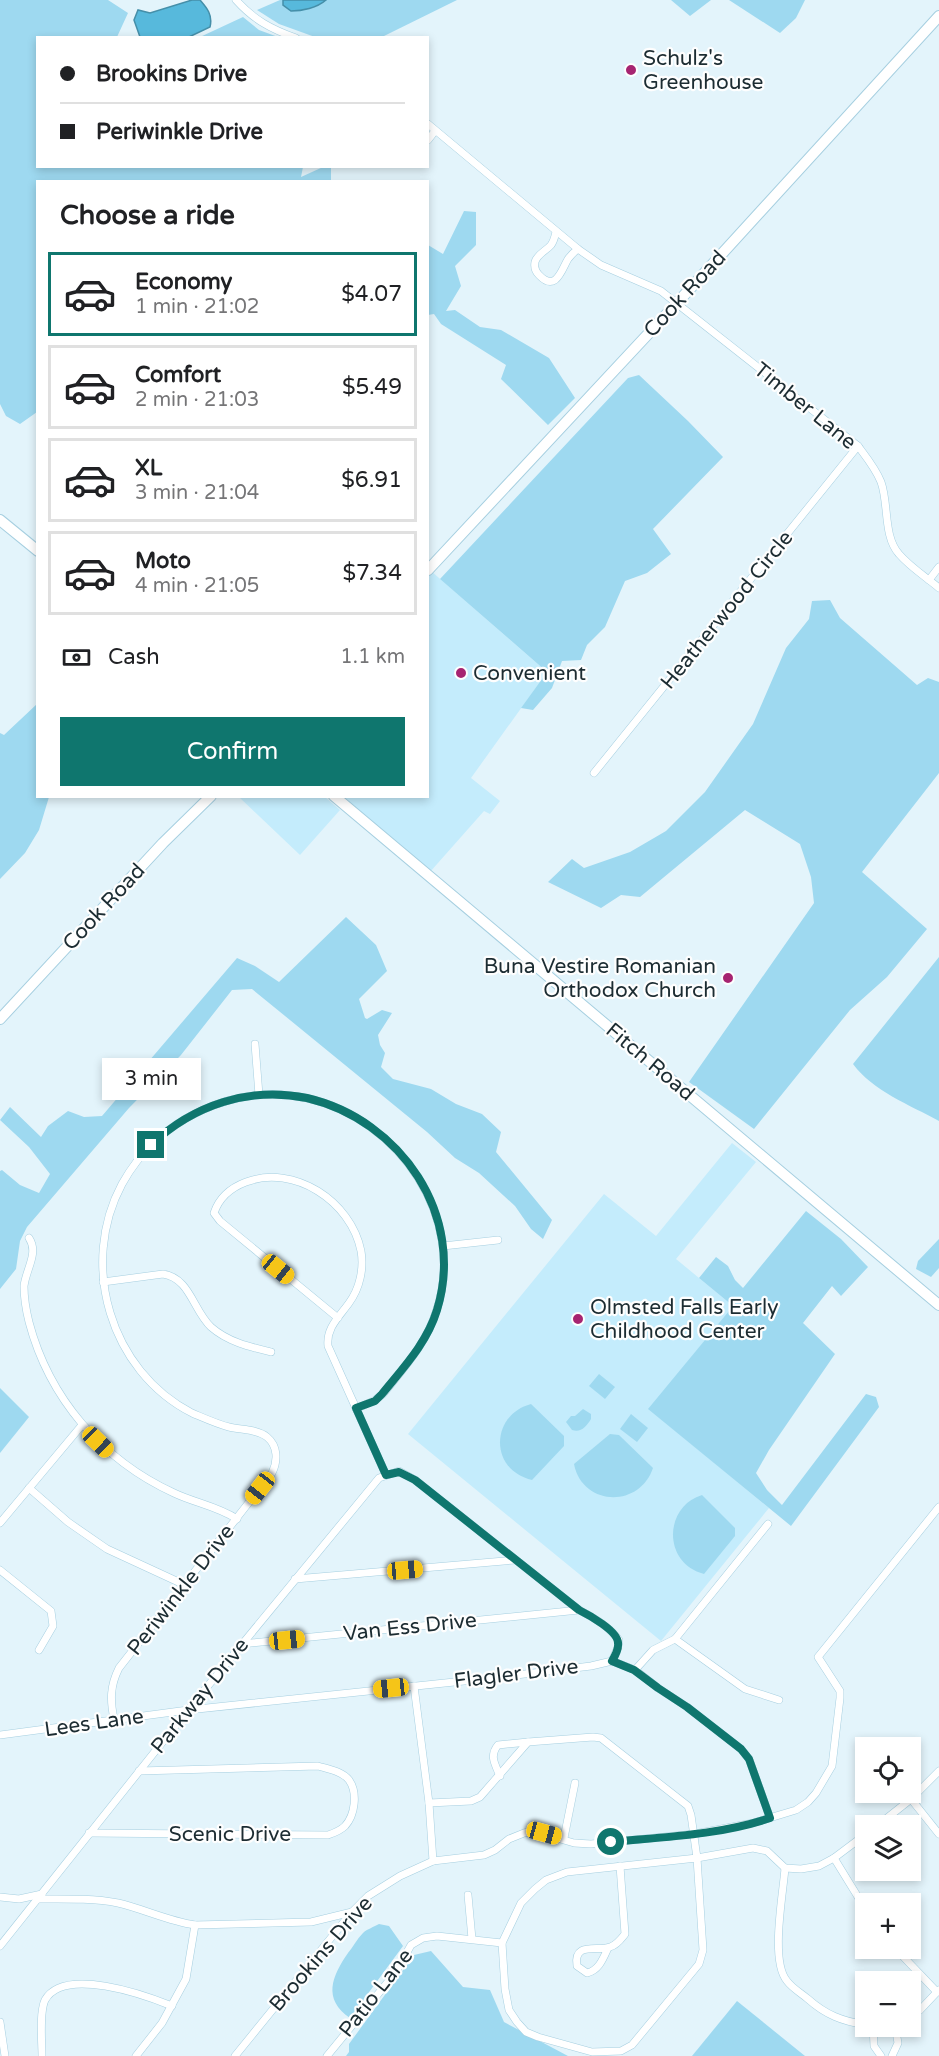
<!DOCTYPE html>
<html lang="en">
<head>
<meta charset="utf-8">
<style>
	body { margin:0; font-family:"Varela Round",sans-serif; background:#f2f2f2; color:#202124; height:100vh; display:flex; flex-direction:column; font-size:22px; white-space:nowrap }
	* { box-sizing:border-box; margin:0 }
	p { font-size:20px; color:#757577 }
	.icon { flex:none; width:33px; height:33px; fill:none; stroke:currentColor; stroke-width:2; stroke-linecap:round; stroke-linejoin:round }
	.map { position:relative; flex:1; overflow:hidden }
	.side { position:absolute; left:36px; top:180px; width:393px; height:618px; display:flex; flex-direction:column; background:#fff; border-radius:0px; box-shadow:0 3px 9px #0003 }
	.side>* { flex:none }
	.top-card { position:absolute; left:36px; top:36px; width:393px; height:132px; border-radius:0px; box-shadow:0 3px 9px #0003; display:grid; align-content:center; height:132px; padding:0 24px; background:#fff }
	.buttons { position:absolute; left:855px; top:1737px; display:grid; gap:12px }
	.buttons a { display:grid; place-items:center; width:66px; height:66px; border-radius:0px; background:#fff; box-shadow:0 3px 9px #0003; font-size:30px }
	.end { position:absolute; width:27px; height:27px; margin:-14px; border:8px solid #0f766e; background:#fff; box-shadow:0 0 0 3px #fff }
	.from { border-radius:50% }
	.bubble { position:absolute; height:42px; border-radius:0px; background:#fff; box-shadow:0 3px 9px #0003; font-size:20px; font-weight:600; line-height:42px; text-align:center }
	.car { position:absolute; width:18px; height:36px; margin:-18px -9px; border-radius:8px; box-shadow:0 0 4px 2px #0007; background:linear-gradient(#f5c518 24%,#345 0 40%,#f5c518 0 76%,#345 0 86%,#f5c518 0) }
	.top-card b { display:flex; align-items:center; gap:21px; height:57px; font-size:22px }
	.top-card b+b { border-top:2px solid #e0e0e0 }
	.top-card i { width:15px; height:15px; background:#202124 }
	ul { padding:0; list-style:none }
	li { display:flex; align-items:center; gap:18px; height:84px; margin:0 12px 9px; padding:0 12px; border:3px solid #e0e0e0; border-radius:0px }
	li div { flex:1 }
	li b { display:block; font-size:22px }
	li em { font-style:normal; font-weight:600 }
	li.current { border-color:#0f766e }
	li>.icon { width:54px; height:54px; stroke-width:1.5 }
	h2 { padding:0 24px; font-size:27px; line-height:72px }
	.pay { display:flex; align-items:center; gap:15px; height:66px; padding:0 24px; font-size:22px }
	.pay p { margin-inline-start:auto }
	.primary-button { display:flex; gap:12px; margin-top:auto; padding:12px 24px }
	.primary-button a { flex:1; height:69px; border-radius:0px; background:#0f766e; color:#fff; font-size:24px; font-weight:600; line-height:69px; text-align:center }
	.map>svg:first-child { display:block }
</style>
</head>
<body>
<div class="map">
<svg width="939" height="2056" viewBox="0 0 939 2056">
	<rect width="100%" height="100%" fill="#e3f4fb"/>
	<g fill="#c4ecfc">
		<path d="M431 571 547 672 471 778 500 801 490 814 484 811 430 872 339 797 428 796V575Z"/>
		<path d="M239 797H325L340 810 300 855Z"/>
		<path d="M732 1143 756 1162 676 1259 733 1306 649 1409 769 1508 661 1641 408 1434 604 1194 656 1236Z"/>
	</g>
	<g fill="#9ed9f0">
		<path d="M0 0H108L128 13 117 37 38 38V166L303 167 301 177 323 167H331V181L38 182 37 412 20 424 6 416 0 404Z"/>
		<path d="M280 0H457L382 37H315L279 24 257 10Z"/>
		<path d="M671 0H711L690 16Z"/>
		<path d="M729 0H805L796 18 780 33Z"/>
		<path d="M243 17 259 30 278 37H200Z"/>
		<path d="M464 211 476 212V245L455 266 461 286 446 311 455 310 480 327 501 330 549 358 575 398 548 425 501 379 506 365 441 324 434 314 428 315V245L443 254Z"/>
		<path d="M639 375 688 421 723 457 653 529 671 554 647 573 625 581 605 627 587 645 581 660 562 661 552 688 533 710 521 708 547 672 440 579 628 378Z"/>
		<path d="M830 600 840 618 917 685 928 678 939 682V773L862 872 927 929 887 977 850 1010 754 1129 689 1082 814 903 811 877 800 844 745 810 640 897 621 895 601 908 548 882 572 859 584 868 630 852 666 831 705 792 753 724 786 648 809 619 812 601Z"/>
		<path d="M37 704 38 796 49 797 39 830 25 853 0 879V733L4 735Z"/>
		<path d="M346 917 376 945 387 971 359 999 365 1018 367 1019 382 1010 392 1013 378 1035 380 1045 385 1053 381 1067 393 1079 431 1089 456 1104 482 1114 501 1132 496 1152 552 1220 543 1239 531 1229 515 1206 479 1173 455 1158 427 1132 252 989 232 990 181 1055 129 1108 27 1227 20 1241 16 1269 0 1289V1171L2 1170 20 1185 39 1193 50 1174 29 1147 0 1120 10 1107 41 1137 48 1126 68 1111 84 1117 102 1116 237 958 255 966 279 982Z"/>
		<path d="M939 957V1121C910 1105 873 1091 853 1064Z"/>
		<path d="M806 1211 841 1239 868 1267 841 1296 832 1286 803 1323 835 1354 769 1450 756 1473 767 1490 782 1505 866 1394 876 1397 879 1407 791 1526 648 1409 733 1306 699 1278 716 1257 728 1266 735 1280 743 1288Z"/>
		<path d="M939 1239V1268L931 1277 916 1269 918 1261Z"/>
		<path d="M599 1374 615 1387 605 1399 589 1386Z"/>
		<path d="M0 1388 29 1417 0 1453Z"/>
		<path d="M531 1404 564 1436V1446L532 1480C489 1470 490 1415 531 1404Z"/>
		<path d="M583 1409 591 1414V1419C586 1427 581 1433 572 1430L566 1422 571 1416H575Z"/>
		<path d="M631 1414 648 1428 637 1442 620 1429Z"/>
		<path d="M610 1434 619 1435 653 1468C639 1509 582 1506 574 1464Z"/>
		<path d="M702 1495 735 1528V1536L704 1574C663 1564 663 1507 702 1495Z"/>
		<path d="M379 1924 389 1926 403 1946 350 2018C322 1999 332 1976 348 1953 353 1947 357 1939 363 1933 367 1929 374 1927 379 1924Z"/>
		<path d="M431 1951 463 1987 490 1990 504 2022 568 2056H346L349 2052V2044L414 1955Z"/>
		<path d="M737 2001 805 2056H692Z"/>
	</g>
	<g fill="#57b9dc" stroke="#458fa9" stroke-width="1.5">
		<path d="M192 0H200C207 8 213 15 210 27L189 37H140L134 20 138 10 150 13Z"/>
		<path d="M283 0H326C317 8 302 11 291 11L283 5Z"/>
	</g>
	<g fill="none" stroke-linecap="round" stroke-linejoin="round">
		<defs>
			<g id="street">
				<path d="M236 0C254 20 271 29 296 38"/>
				<path d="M428 124 578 249 601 265 661 291 858 446C867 458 876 469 881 482 889 504 883 536 899 554 910 567 926 577 939 588"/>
				<path d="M428 140 435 131"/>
				<path d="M556 232C555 236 554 241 551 245 546 251 537 254 535 262 534 267 536 272 539 275 556 293 562 269 568 259 571 255 574 252 578 249"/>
				<path d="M929 580 939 567"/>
				<path d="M594 773 858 446"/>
				<path d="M255 1044 259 1095"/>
				<path d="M29 1238C39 1253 26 1269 24 1286 24 1298 26 1310 29 1322 49 1398 102 1460 174 1493 195 1503 217 1506 237 1519"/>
				<path d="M443 1246 498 1240"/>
				<path d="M103 1282 163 1274C190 1278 193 1310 211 1327 228 1342 250 1347 271 1352"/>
				<path d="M338 1318 220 1221 214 1213C219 1198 230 1188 246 1182 294 1164 351 1201 361 1251 364 1268 360 1288 349 1303 339 1317 326 1328 328 1346L386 1475"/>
				<path d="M29 1488 68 1522 107 1549 185 1585"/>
				<path d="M0 1523 82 1425"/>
				<path d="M0 1570 51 1611 53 1626 39 1650"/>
				<path d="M295 1579 515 1560"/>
				<path d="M675 1639 745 1689 779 1700"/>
				<path d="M242 1644 579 1610"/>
				<path d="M635 1670 653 1650 675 1639 768 1524"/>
				<path d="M414 1686 429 1803 433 1861"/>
				<path d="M114 1719C110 1700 110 1686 119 1668L272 1473C278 1461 278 1446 267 1437 257 1429 241 1430 229 1427 217 1424 204 1418 192 1413 110 1371 79 1264 122 1184 158 1119 233 1083 306 1098 399 1118 468 1219 436 1312 426 1344 403 1369 383 1394L375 1400 356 1409"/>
				<path d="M0 1735 188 1710 483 1679 591 1666 612 1661 635 1670 658 1688 687 1707 741 1749 749 1759 770 1818"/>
				<path d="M500 1776C495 1764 489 1756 498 1745L528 1742"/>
				<path d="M911 1799 939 1834"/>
				<path d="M429 1803 471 1801 480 1797 528 1742 593 1737 601 1738 688 1806 691 1815 697 1858 703 1950 699 1964 632 2045 621 2051 592 2052 538 2037 526 2032 517 2022 509 2010 505 1989 502 1943 521 1903 535 1889 546 1880 567 1872 697 1858 753 1848 767 1851 785 1868 801 1869 819 1866 834 1858 866 1834"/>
				<path d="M877 1826 911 1799 939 1771"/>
				<path d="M89 1833 328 1835C334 1833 340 1831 345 1826 355 1815 358 1793 349 1780 342 1771 328 1769 318 1766L139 1771"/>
				<path d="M564 1838 575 1783"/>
				<path d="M834 1858 866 1910"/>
				<path d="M785 1868C783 1895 770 1961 787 1981 792 1988 801 1993 808 1999 826 2015 842 2021 866 2025"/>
				<path d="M468 1895 472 1939"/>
				<path d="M0 1897 19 1899 42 1894"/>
				<path d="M37 1899C63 1899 92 1898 118 1903 144 1909 168 1921 195 1925L311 1922 352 1912"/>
				<path d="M0 1946 188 1710 379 1478 399 1471 415 1480 579 1610C593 1617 609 1626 619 1640L618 1647 612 1661"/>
				<path d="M608 1948C603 1959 599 1970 587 1973L577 1966C573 1941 598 1952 610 1947 617 1945 621 1939 625 1934L620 1866"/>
				<path d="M895 1948 937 1992"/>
				<path d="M910 2015 920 2010 939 1990"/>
				<path d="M0 2022 5 2056"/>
				<path d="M873 2026 874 2046 881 2056"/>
				<path d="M42 2056C42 2042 39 2013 45 2000 64 1966 145 1995 172 2006"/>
				<path d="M136 2056 162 2023 186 1979 195 1925"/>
				<path d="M235 2056 352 1912 368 1896 400 1876 433 1861 484 1855 495 1850 509 1839 524 1833 533 1831 574 1843 591 1844 694 1834 753 1823 796 1810 808 1802 816 1793 832 1766 840 1698V1691L818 1657 939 1507"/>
				<path d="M327 2056 396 1972 411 1945 423 1938 437 1936 502 1943"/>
				<path d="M892 2056 898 2043 895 2026"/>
			</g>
			<g id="secondary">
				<path d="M0 520 38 551"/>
				<path d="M428 570 677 303 939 16"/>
				<path d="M334 796 939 1305"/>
				<path d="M0 1019 163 843 211 796"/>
			</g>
		</defs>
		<use href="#street" stroke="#a6cfe0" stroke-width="8"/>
		<use href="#secondary" stroke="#a6cfe0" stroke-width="12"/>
		<use href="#street" stroke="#fff" stroke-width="7"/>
		<use href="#secondary" stroke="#fff" stroke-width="10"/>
	</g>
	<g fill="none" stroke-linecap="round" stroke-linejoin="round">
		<path stroke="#0f766e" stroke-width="8" d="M151 1145C193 1105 250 1086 307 1098 401 1120 466 1216 437 1310 427 1343 403 1368 382 1394L375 1401 356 1408 386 1475 399 1472 415 1480 579 1610C589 1615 618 1631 618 1643 619 1649 615 1656 612 1661L634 1670 658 1688 687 1707 741 1749 749 1759 770 1818C720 1835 664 1837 611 1842"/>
	</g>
	<g fill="#a62471" stroke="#fefefe" stroke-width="2">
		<circle cx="631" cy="70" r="6"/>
		<circle cx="461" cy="673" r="6"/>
		<circle cx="728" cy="978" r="6"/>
		<circle cx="578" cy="1319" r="6"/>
	</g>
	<g text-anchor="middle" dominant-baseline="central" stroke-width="4.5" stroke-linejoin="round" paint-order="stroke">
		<g font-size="21" fill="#1c2c32" stroke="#fefefe" text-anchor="start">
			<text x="643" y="58">Schulz's<tspan x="643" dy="24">Greenhouse</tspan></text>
			<text x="473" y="673">Convenient</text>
			<text x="716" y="966" text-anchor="end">Buna Vestire Romanian<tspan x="716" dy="24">Orthodox Church</tspan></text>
			<text x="590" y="1307">Olmsted Falls Early<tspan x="590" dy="24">Childhood Center</tspan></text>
		</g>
		<g font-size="21" fill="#1c2c32" stroke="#fefefe">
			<text transform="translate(685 294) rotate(-47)">Cook Road</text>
			<text transform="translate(805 406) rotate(39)">Timber Lane</text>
			<text transform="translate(727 610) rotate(-51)">Heatherwood Circle</text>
			<text transform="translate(104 907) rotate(-47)">Cook Road</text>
			<text transform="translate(650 1062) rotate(40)">Fitch Road</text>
			<text transform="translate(181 1590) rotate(-52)">Periwinkle Drive</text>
			<text transform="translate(410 1627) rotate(-6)">Van Ess Drive</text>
			<text transform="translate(516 1674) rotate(-7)">Flagler Drive</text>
			<text transform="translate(200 1696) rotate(-51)">Parkway Drive</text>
			<text transform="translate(94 1723) rotate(-8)">Lees Lane</text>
			<text x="230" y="1834">Scenic Drive</text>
			<text transform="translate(321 1954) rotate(-49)">Brookins Drive</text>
			<text transform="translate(376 1993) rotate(-52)">Patio Lane</text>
		</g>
	</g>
</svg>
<div class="buttons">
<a><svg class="icon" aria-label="locate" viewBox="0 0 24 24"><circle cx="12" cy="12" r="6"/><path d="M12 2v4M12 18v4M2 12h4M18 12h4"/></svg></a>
<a><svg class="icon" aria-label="layers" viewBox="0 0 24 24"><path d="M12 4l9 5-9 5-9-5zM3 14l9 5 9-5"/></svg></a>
<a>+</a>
<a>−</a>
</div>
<i class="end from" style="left:611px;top:1842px"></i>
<i class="end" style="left:151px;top:1145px"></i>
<div class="bubble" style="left:102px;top:1058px;width:99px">3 min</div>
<i class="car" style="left:278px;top:1269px;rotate:129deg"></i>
<i class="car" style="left:98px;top:1442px;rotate:134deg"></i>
<i class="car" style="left:260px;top:1488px;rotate:218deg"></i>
<i class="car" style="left:405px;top:1570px;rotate:85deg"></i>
<i class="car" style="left:287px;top:1640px;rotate:84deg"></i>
<i class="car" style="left:391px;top:1688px;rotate:264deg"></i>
<i class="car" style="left:544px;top:1833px;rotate:105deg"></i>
<div class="top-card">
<b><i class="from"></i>Brookins Drive</b>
<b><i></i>Periwinkle Drive</b>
</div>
<section class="side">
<h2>Choose a ride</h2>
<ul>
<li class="current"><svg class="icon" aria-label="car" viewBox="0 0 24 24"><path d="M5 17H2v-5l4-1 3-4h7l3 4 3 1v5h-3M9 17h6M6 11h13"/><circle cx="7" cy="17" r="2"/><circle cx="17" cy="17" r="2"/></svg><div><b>Economy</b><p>1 min · 21:02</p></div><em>$4.07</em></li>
<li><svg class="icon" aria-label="car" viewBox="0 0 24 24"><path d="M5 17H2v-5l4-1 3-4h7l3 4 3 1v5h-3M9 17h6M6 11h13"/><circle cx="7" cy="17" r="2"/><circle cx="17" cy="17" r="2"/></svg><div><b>Comfort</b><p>2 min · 21:03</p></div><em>$5.49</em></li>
<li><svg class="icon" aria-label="car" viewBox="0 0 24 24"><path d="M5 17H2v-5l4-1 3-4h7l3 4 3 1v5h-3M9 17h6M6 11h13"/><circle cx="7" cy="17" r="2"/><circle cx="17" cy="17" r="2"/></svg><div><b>XL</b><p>3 min · 21:04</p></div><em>$6.91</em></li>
<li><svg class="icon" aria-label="car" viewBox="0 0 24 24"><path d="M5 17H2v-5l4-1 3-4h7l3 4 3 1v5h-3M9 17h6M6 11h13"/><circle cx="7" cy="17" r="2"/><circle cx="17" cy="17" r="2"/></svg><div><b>Moto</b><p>4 min · 21:05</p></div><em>$7.34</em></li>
</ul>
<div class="pay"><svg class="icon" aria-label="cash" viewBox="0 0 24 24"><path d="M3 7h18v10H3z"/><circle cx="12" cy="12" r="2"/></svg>Cash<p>1.1 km</p></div>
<div class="primary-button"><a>Confirm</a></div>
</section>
</div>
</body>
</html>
